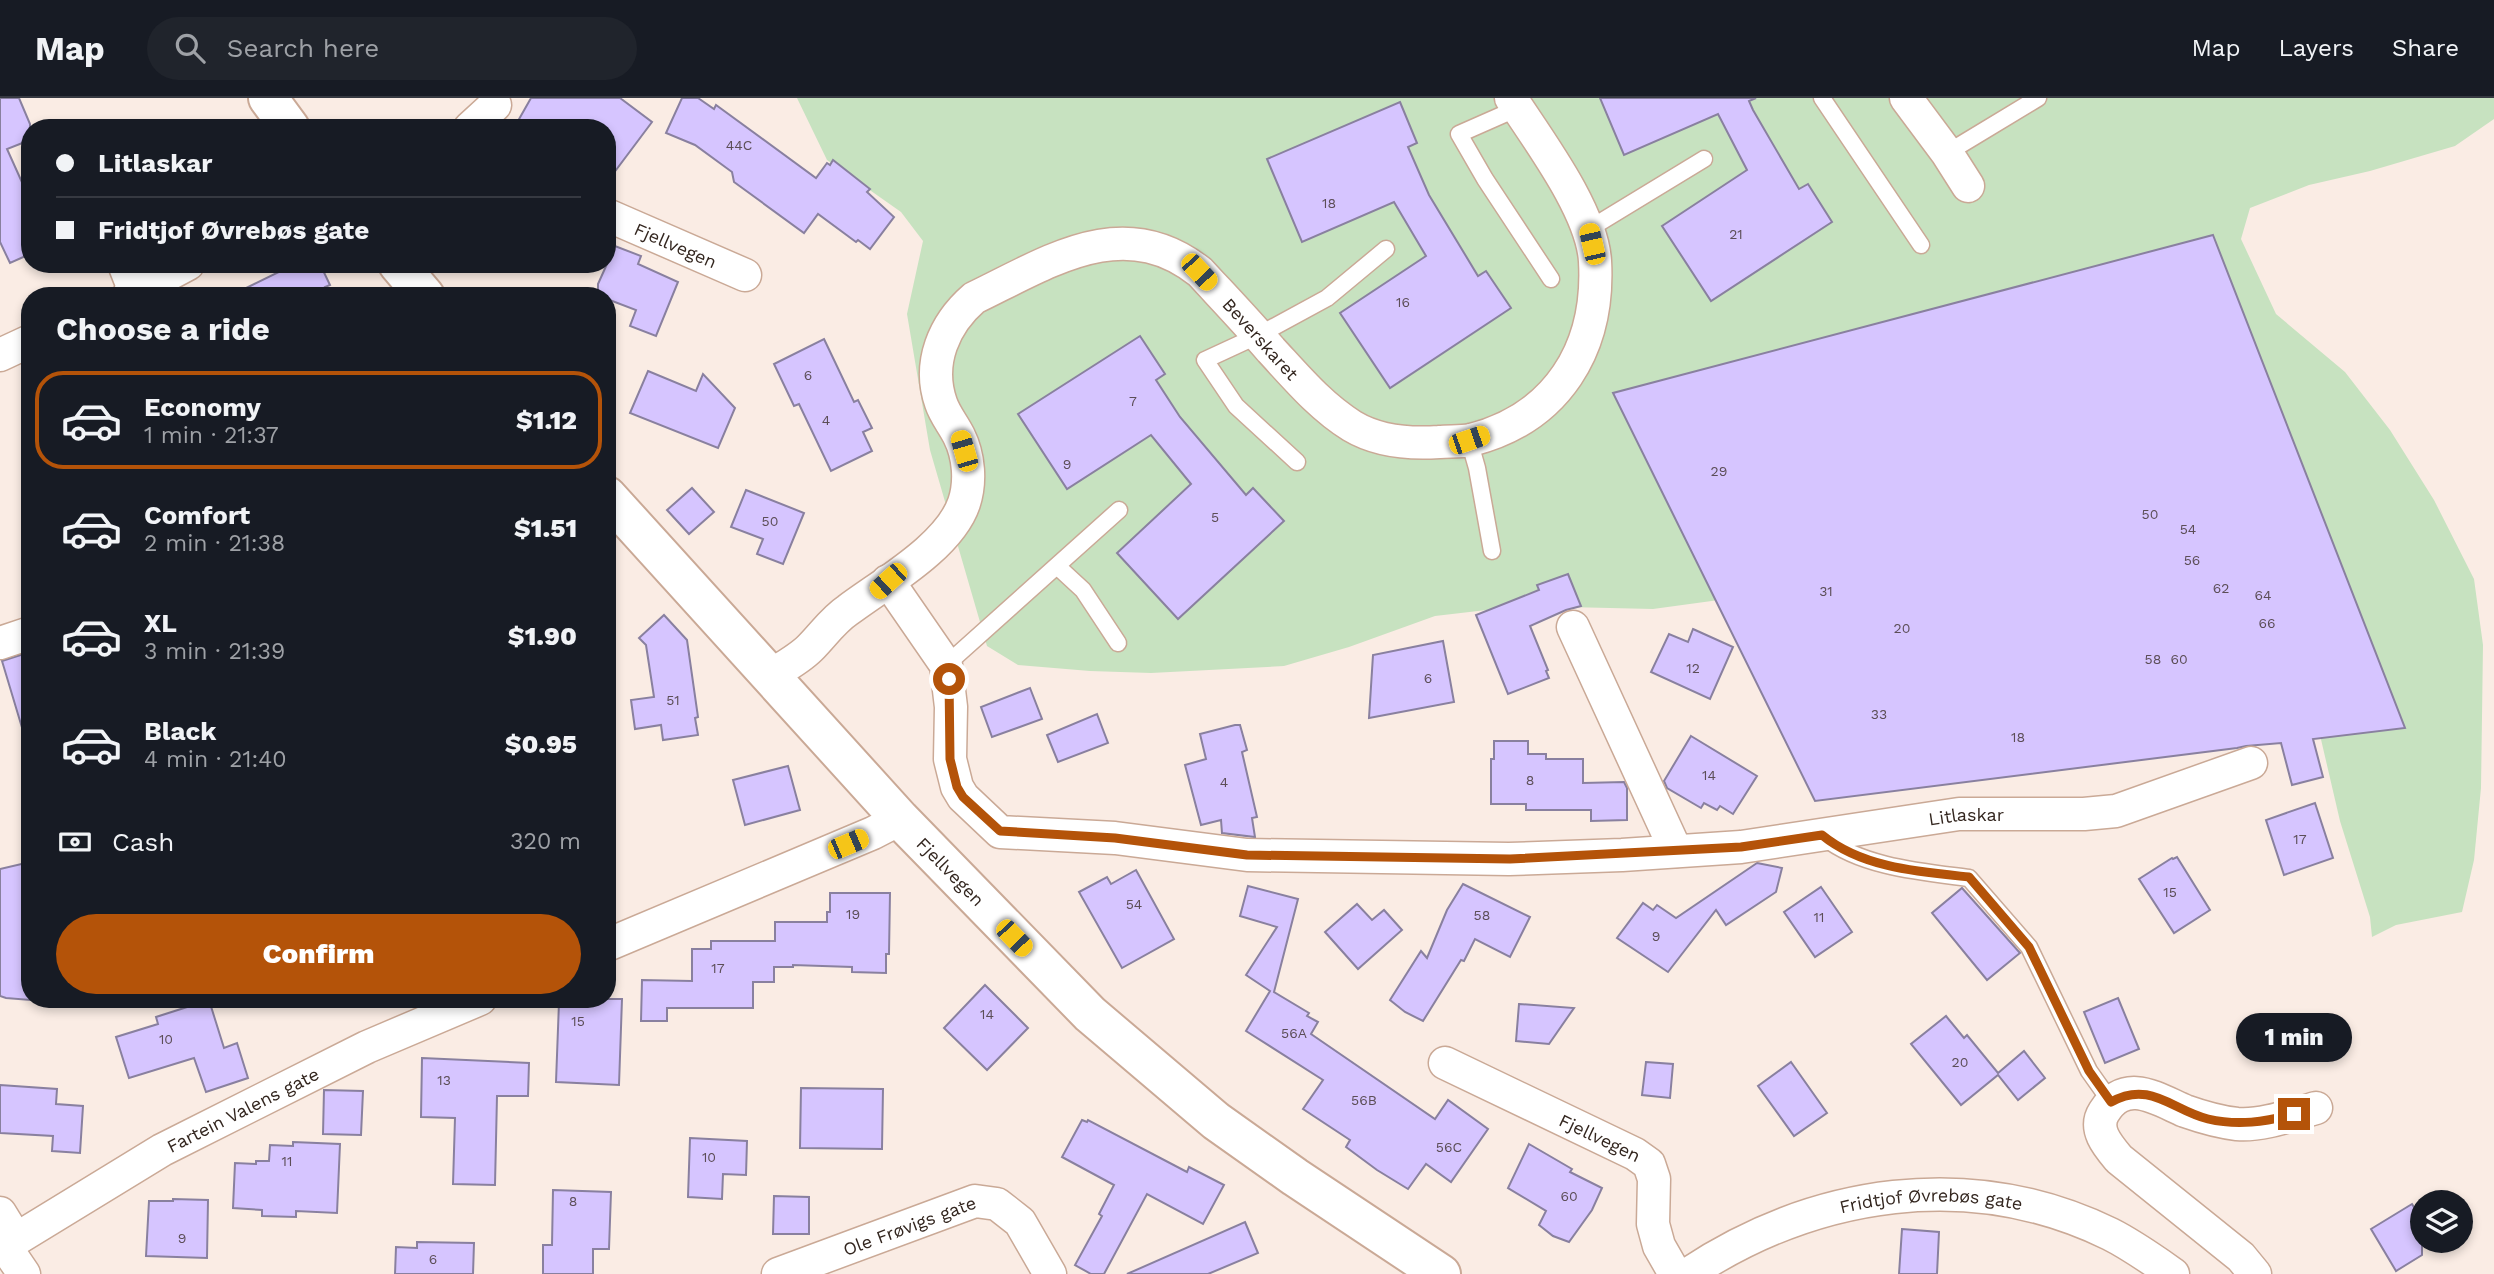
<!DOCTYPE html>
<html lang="en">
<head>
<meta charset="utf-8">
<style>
	body { margin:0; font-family:"Work Sans",sans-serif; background:#20242c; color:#f1f3f6; height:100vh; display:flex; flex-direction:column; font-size:26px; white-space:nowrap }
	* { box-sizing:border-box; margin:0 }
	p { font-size:23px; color:#9ea1a6 }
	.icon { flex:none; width:38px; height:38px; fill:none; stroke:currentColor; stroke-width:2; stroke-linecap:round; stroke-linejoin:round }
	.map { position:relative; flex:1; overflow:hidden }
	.drawer { position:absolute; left:21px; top:189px; width:595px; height:721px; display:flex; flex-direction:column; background:#171b24; border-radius:28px; box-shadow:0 4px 10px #0003 }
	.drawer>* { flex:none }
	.banner { position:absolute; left:21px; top:21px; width:595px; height:154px; border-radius:28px; box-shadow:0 4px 10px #0003; display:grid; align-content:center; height:154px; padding:0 35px; background:#171b24 }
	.fabs { position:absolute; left:2410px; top:1092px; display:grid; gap:14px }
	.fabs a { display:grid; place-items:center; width:63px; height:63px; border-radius:50%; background:#171b24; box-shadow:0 4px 10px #0003; font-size:35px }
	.end { position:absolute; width:32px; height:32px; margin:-16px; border:9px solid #b45309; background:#fff; box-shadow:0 0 0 4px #fff }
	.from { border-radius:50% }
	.bubble { position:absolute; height:49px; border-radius:24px; background:#171b24; box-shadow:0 4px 10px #0003; font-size:23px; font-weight:800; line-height:49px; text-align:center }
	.car { position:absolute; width:21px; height:42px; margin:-21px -10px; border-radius:9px; box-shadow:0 0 5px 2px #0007; background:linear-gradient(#f5c518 24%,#345 0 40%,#f5c518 0 76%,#345 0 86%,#f5c518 0) }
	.banner b { display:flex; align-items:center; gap:24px; height:66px; font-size:26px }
	.banner b+b { border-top:2px solid #363941 }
	.banner i { width:18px; height:18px; background:#f1f3f6 }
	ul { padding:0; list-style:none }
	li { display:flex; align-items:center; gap:21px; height:98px; margin:0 14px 10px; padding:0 21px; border:4px solid transparent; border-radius:28px }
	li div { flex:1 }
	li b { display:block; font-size:26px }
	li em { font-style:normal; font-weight:800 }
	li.current { border-color:#b45309 }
	li>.icon { width:63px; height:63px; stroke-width:1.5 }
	h2 { padding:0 35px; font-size:32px; line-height:84px }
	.pay { display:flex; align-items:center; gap:18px; height:77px; padding:0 35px; font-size:26px }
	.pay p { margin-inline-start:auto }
	.cta { display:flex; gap:14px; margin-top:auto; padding:14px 35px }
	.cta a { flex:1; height:80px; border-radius:42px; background:#b45309; color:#fff; font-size:28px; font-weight:800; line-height:80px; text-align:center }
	header { display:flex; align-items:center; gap:42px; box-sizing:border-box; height:98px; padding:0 35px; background:#171b24; border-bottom:2px solid #363941 }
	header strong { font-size:33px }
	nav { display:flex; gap:38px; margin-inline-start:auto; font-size:24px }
	.search { width:490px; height:63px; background:#20242c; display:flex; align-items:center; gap:18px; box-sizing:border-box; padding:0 24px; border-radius:38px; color:#9ea1a6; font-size:26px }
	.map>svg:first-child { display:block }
</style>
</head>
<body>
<header>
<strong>Map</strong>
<div class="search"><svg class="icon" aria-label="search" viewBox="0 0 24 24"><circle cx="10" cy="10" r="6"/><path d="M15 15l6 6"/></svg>Search here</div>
<nav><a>Map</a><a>Layers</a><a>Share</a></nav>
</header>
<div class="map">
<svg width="2494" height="1176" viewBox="0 0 2494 1176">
	<rect width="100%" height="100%" fill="#faece4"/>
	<path fill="#c7e2c0" d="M797 0H2494V21L2455 48 2370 73 2309 87 2250 110 2241 141 2276 216 2345 274 2390 332 2434 402 2474 481 2483 547 2481 690 2474 762 2462 814 2396 827 2372 839 2370 819 2340 723 2313 607 1719 502 1653 511 1521 508 1435 518 1349 549 1284 568 1151 575 1090 573 1018 567 987 548 930 352 907 216 923 143 901 114 827 62Z"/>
	<g fill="#d6c5ff" stroke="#89809f" stroke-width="2">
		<path d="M0 0H19L30 26V42L7 51 30 102V156L10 165 0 144Z"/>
		<path d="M531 0H620L652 24 607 84V30H514Z"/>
		<path d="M682 0H698L714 11 716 7 816 80 827 65 830 67 833 62 870 91 867 94 894 119 870 151 858 142 856 144 818 116 804 135 734 84 732 74 695 47 666 35Z"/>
		<path d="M1600 0H1756L1749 3 1753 12 1799 91 1808 86 1832 124 1711 203 1662 128 1747 72 1718 16 1624 57Z"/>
		<path d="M1400 4 1417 45 1408 49 1429 97 1478 178 1486 173 1511 210 1390 290 1340 215 1426 158 1394 104 1302 144 1267 61Z"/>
		<path d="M2213 137 2405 630 2313 641 2323 679 2292 687 2281 645 2246 648 2237 650 1815 703 1613 295Z"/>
		<path d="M607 145 641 158 638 166 678 184 656 238 630 228 636 212 607 201V198L598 197V186L607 166Z"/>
		<path d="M295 166H320L330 187 325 189 329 198H230Z"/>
		<path d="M1140 238 1165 276 1156 282 1180 319 1246 397 1253 390 1284 423 1178 521 1117 455 1191 386 1151 337 1067 391 1018 316Z"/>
		<path d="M824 241 854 304 858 302 872 330 863 334 872 353 831 373 799 306 794 308 774 266Z"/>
		<path d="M648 273 696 293 703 276 735 310 718 350 630 315Z"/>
		<path d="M692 390 714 414 689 436 667 412Z"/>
		<path d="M746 392 804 415 783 466 757 456 763 441 731 429Z"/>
		<path d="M1568 476 1581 508 1566 512 1530 528 1548 572 1546 573 1549 580 1508 596 1476 517 1539 492 1537 487Z"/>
		<path d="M664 517 687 542 698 619 695 620 698 637 663 642 661 627 635 631 631 602 654 599 646 547 639 540Z"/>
		<path d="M1693 531 1733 549 1710 601 1651 574 1669 536 1688 544Z"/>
		<path d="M1443 543 1454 604 1369 620 1373 557Z"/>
		<path d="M30 554V632L23 633 2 563Z"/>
		<path d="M1030 590 1042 621 992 639 981 609Z"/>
		<path d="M1097 616 1108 645 1058 664 1047 637Z"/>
		<path d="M1235 627H1240L1247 652 1242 654 1257 719 1252 720 1255 739 1222 735 1221 722 1201 727 1185 667 1206 661 1200 636Z"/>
		<path d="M1691 638 1757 678 1733 716 1720 708 1717 712 1704 705 1701 710 1667 690 1664 683Z"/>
		<path d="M1494 643H1528V656H1546V661H1583V685L1624 684 1627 690V722L1591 723V712H1526V706H1491V661H1494Z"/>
		<path d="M788 668 800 712 745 727 733 682Z"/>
		<path d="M2315 705 2333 760 2284 777 2266 722Z"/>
		<path d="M2177 759 2210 812 2174 835 2139 781 2172 760 2173 761Z"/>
		<path d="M30 764V794L25 841 30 842V902L6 900 0 898V771Z"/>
		<path d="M1757 765 1782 770 1776 794 1726 827 1716 812 1668 874 1617 840 1643 805 1653 812 1657 807 1676 820Z"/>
		<path d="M1136 772 1174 841 1122 870 1079 794 1107 779 1111 786Z"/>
		<path d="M1463 786 1530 819 1510 859 1475 841 1464 863 1461 862 1423 923 1405 914 1390 902 1421 853 1427 860 1447 812Z"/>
		<path d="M1248 788 1298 801 1274 894 1309 915 1307 918 1318 924 1311 936 1435 1021 1448 1002 1488 1031 1451 1084 1426 1066 1408 1091 1377 1072 1346 1049 1350 1042 1303 1011 1323 982 1246 933 1270 893 1246 877 1277 829 1240 818Z"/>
		<path d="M1821 789 1852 834 1815 859 1784 814Z"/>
		<path d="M1962 790 2020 855 1987 882 1932 815Z"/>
		<path d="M830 795H890L889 856H886V875L852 874V869L793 867V869H774V884H753V910H667V923H641L642 882 692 883V851H711V843H775V824H827V814H830Z"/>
		<path d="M1357 806 1372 822 1384 812 1402 832 1358 871 1325 834Z"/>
		<path d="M985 887 1028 930 987 972 944 930Z"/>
		<path d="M2118 900 2139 951 2105 965 2084 914Z"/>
		<path d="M575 901H622L619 987 556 984 559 904 574 905Z"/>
		<path d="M209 902 224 950 237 945 248 980 206 994 194 960 129 980 116 939 158 926 156 919Z"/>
		<path d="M1519 906 1574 910 1549 946 1516 943Z"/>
		<path d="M1946 918 1964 940 1967 937 1998 975 2024 953 2045 980 2018 1002 1998 977 1961 1007 1911 946Z"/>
		<path d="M422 960 529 965 528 998H497L495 1087 453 1086 455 1020 421 1019Z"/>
		<path d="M1646 964 1673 966 1670 1000 1642 997Z"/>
		<path d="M1791 964 1827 1015 1794 1038 1758 988Z"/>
		<path d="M0 987 57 991 56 1006 83 1008 80 1055 52 1053 53 1038 0 1035Z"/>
		<path d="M801 990 883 991 882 1051 800 1050Z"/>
		<path d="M324 992 363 993 361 1037 323 1036Z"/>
		<path d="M1082 1022 1087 1024 1088 1022 1187 1074 1189 1069 1224 1087 1203 1126 1147 1096 1104 1176H1091L1075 1167 1102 1118 1099 1116 1114 1087 1062 1059Z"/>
		<path d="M690 1040 747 1043 746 1077 723 1076 722 1101 688 1099Z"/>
		<path d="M293 1044 340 1046 337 1115 296 1113V1119L262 1118V1112L233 1110 235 1065 256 1066V1063H269L270 1047 293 1048Z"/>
		<path d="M1529 1046 1572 1071 1570 1074 1602 1090 1592 1112 1569 1144 1553 1138 1539 1127 1546 1113 1508 1090Z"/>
		<path d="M553 1092 611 1094 609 1151H593V1176H543V1147H552Z"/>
		<path d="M774 1098 809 1099V1136H773Z"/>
		<path d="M173 1101 208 1102 207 1160 146 1158 149 1103H173Z"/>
		<path d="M2412 1106 2422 1122V1157L2396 1173 2371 1131Z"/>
		<path d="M1245 1124 1258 1155 1208 1176H1127Z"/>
		<path d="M1902 1131 1939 1134 1937 1176H1899Z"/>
		<path d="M417 1144 474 1145 473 1176H395L396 1149 417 1150Z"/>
	</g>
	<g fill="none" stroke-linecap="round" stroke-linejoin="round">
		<defs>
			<g id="lane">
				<path d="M1822 0 1921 147"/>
				<path d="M1518 10 1459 36 1485 81 1551 181"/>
				<path d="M1947 55 2038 0"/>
				<path d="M1589 131 1704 61"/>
				<path d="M1469 342 1477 370 1492 453"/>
				<path d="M1297 364 1236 308 1205 262 1259 237 1327 200 1386 151"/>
				<path d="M1057 468 1083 492 1118 545"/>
				<path d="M946 567 1119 412"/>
				<path d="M1824 739C1861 769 1923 774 1969 780L2029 849 2089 973 2111 1004"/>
			</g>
			<g id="street">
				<path d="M1906 0 1947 55 1968 88"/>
				<path d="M470 30 495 7"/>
				<path id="s1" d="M607 117 745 177"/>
				<path d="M124 166 135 194"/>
				<path d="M128 198 188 166"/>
				<path d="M0 257 30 243"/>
				<path id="s2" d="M888 483 946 567 951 609 950 661 957 689 963 699 1000 734 1115 740 1247 757 1509 761 1622 757 1741 749 1959 716H2084L2116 713 2251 665"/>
				<path d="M1573 529 1676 753"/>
				<path d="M0 545 30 535"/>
				<path id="s3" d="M771 577C784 569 799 561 810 550 823 537 833 522 848 512 884 485 949 449 964 405 971 384 969 358 959 338 953 326 945 317 941 305 927 265 944 226 974 200 1049 164 1123 113 1200 174 1224 200 1248 225 1271 252 1296 279 1320 308 1352 328 1377 343 1410 346 1439 344 1449 343 1461 344 1471 342 1557 320 1600 251 1595 163 1592 113 1539 43 1511 0"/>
				<path d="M607 847 873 735 900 721"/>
				<path id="s4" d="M1445 965 1635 1056 1649 1066 1654 1081 1653 1126 1659 1148 1675 1176"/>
				<path d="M0 1115 16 1141"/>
				<path d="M5 1148 24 1176"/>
				<path id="s5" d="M0 1151 162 1052 367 949 480 901"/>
				<path id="s6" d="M778 1176 975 1103 997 1106 1020 1124 1050 1176"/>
				<path id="s7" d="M1688 1176C1815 1092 1970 1068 2110 1136 2132 1147 2153 1162 2173 1176"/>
				<path d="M2255 1176 2241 1159 2119 1061C2108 1048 2093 1031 2104 1014 2126 979 2157 1001 2185 1013 2202 1019 2219 1024 2237 1026 2263 1028 2291 1017 2316 1010"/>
			</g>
			<g id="secondary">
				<path d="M268 0 290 30"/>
				<path d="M398 166 425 198"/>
				<path id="s8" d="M607 398 900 721 1090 916 1216 1023 1295 1079 1441 1176"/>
			</g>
		</defs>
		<use href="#lane" stroke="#caa996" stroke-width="19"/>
		<use href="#street" stroke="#caa996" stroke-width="35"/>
		<use href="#secondary" stroke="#caa996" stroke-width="42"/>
		<use href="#lane" stroke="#fff" stroke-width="16"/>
		<use href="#street" stroke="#fff" stroke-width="32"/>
		<use href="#secondary" stroke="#fff" stroke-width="38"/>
	</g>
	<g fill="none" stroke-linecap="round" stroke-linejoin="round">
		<path stroke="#b45309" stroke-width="9" d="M949 581 950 661 957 689 963 699 1000 733 1115 740 1247 757 1510 761 1741 749 1822 737C1862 770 1920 774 1969 779L2029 849 2089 973 2111 1004C2150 982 2172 1012 2208 1021 2238 1028 2265 1024 2294 1016"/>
	</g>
	<g text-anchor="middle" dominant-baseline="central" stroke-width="7" stroke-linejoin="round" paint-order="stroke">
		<g font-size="14" fill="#5c4e57">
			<text x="739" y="47">44C</text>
			<text x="1329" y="105">18</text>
			<text x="1736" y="136">21</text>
			<text x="1403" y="204">16</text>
			<text x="808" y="277">6</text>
			<text x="1133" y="303">7</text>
			<text x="826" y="322">4</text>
			<text x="1067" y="366">9</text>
			<text x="1719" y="373">29</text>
			<text x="2150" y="416">50</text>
			<text x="1215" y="419">5</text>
			<text x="770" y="423">50</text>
			<text x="2188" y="431">54</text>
			<text x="2192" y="462">56</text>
			<text x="2221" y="490">62</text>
			<text x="1826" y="493">31</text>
			<text x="2263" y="497">64</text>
			<text x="2267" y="525">66</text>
			<text x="1902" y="530">20</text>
			<text x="2153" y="561">58</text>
			<text x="2179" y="561">60</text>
			<text x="1693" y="570">12</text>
			<text x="1428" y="580">6</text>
			<text x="673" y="602">51</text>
			<text x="1879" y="616">33</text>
			<text x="2018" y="639">18</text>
			<text x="1709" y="677">14</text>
			<text x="1530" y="682">8</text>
			<text x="1224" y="684">4</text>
			<text x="2300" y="741">17</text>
			<text x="2170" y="794">15</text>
			<text x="1134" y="806">54</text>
			<text x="853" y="816">19</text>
			<text x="1482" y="817">58</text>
			<text x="1819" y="819">11</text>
			<text x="1656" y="838">9</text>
			<text x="718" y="870">17</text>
			<text x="987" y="916">14</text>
			<text x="578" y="923">15</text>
			<text x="1294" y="935">56A</text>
			<text x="166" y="941">10</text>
			<text x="1960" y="964">20</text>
			<text x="444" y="982">13</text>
			<text x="1364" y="1002">56B</text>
			<text x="1449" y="1049">56C</text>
			<text x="709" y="1059">10</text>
			<text x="287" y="1063">11</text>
			<text x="1569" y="1098">60</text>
			<text x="573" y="1103">8</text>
			<text x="182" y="1140">9</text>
			<text x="433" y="1161">6</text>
		</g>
		<g font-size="18" fill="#33261f" stroke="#fff">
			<text stroke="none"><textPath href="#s1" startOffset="75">Fjellvegen</textPath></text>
			<text stroke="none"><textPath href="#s3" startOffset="819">Beverskaret</textPath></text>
			<text stroke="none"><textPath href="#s2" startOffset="1258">Litlaskar</textPath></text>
			<text stroke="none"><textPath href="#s8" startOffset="509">Fjellvegen</textPath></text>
			<text stroke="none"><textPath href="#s5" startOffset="280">Fartein Valens gate</textPath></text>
			<text stroke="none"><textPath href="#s4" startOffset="172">Fjellvegen</textPath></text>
			<text stroke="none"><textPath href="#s7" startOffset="259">Fridtjof Øvrebøs gate</textPath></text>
			<text stroke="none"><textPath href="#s6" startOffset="140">Ole Frøvigs gate</textPath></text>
		</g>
	</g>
</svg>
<div class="fabs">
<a><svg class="icon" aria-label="layers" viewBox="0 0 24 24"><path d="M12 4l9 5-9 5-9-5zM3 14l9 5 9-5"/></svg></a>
</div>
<i class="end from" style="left:949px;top:581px"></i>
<i class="end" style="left:2294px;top:1016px"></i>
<div class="bubble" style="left:2236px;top:915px;width:116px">1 min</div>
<i class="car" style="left:1592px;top:146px;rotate:347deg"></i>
<i class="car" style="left:1199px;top:174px;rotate:137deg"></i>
<i class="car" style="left:1469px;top:342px;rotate:71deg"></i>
<i class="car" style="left:964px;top:353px;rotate:344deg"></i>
<i class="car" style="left:888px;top:483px;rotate:228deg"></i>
<i class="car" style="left:848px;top:746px;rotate:67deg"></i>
<i class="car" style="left:1014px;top:840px;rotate:136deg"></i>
<div class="banner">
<b><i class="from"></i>Litlaskar</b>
<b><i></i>Fridtjof Øvrebøs gate</b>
</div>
<section class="drawer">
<h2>Choose a ride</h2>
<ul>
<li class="current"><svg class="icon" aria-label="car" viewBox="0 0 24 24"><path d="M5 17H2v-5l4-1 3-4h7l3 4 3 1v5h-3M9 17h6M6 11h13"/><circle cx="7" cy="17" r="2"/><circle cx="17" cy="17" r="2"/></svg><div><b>Economy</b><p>1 min · 21:37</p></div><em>$1.12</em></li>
<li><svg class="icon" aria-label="car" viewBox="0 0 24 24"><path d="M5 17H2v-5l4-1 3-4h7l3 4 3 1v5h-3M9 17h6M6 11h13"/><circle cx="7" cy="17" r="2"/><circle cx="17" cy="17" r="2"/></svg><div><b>Comfort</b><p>2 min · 21:38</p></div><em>$1.51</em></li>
<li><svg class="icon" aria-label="car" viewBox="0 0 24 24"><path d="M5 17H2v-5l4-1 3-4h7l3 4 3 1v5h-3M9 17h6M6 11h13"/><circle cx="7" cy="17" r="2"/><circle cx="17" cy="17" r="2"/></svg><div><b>XL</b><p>3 min · 21:39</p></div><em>$1.90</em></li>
<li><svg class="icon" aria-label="car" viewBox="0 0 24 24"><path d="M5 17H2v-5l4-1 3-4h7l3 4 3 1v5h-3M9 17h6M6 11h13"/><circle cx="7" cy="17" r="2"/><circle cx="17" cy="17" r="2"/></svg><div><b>Black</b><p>4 min · 21:40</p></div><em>$0.95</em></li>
</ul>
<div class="pay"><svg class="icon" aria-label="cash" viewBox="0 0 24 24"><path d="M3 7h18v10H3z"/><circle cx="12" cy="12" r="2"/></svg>Cash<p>320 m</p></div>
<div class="cta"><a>Confirm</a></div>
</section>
</div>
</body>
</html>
